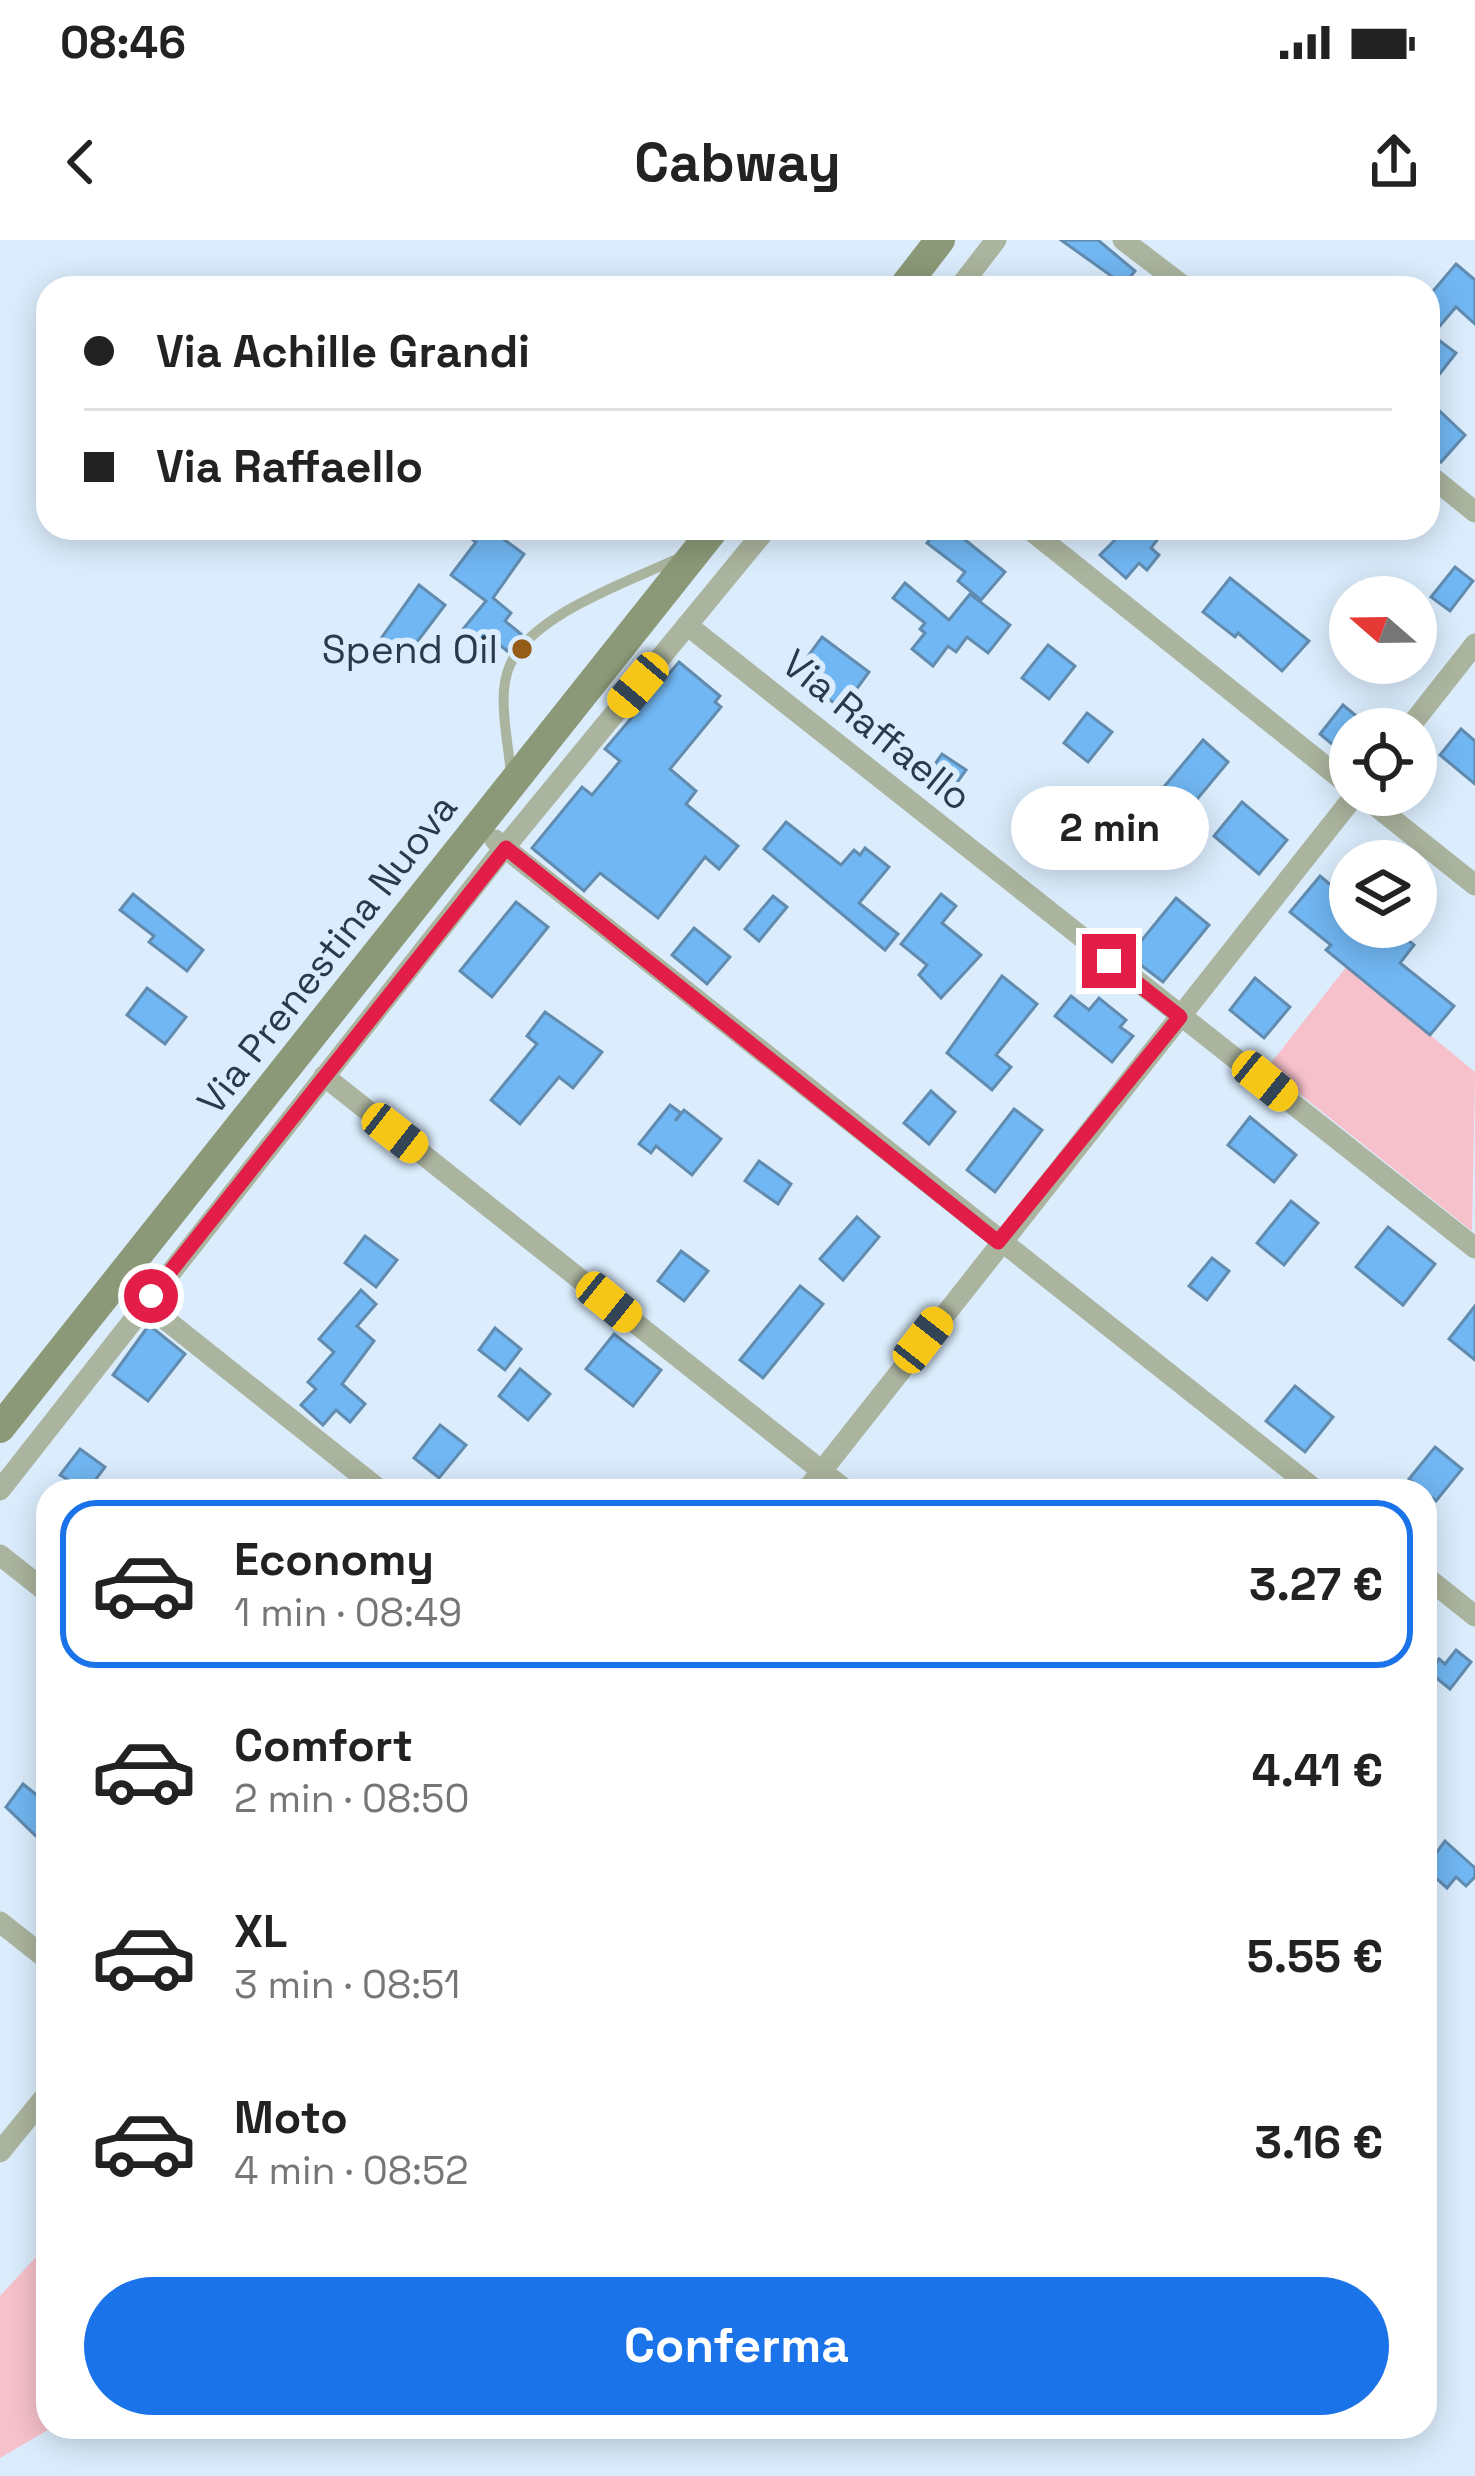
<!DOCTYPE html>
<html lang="it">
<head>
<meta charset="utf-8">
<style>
	body { margin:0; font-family:"Space Grotesk",sans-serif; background:#f2f2f2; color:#222; height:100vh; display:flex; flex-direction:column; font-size:45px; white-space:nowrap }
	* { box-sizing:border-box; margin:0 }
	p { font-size:39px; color:#767676 }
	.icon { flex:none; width:66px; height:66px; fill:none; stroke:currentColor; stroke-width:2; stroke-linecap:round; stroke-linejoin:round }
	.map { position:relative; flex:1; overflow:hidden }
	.sheet { position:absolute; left:36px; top:1239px; width:1401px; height:960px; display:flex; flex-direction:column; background:#fff; border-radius:36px; box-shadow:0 6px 30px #0003 }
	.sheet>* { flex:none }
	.hud { position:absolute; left:36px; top:36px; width:1404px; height:264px; border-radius:36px; box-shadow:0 6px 30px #0003; display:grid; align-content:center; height:264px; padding:0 48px; background:#fff }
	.needle { width:78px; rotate:290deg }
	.controls { position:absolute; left:1329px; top:336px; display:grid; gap:24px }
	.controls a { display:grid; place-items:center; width:108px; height:108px; border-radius:50%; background:#fff; box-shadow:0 6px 30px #0003; font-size:60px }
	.end { position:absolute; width:54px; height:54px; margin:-27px; border:15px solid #e11d48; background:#fff; box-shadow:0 0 0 6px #fff }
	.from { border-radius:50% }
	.bubble { position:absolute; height:84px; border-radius:42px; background:#fff; box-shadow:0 6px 30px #0003; font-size:39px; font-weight:600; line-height:84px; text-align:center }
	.car { position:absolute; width:36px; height:72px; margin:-36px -18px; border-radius:15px; box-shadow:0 0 9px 3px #0007; background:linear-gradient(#f5c518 24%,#345 0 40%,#f5c518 0 76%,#345 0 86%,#f5c518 0) }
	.hud b { display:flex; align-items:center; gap:42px; height:114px; font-size:45px }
	.hud b+b { border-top:3px solid #e0e0e0 }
	.hud i { width:30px; height:30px; background:#222 }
	ul { padding:21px 0 0; list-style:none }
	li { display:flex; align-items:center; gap:36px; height:168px; margin:0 24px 18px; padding:0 24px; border:6px solid transparent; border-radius:36px }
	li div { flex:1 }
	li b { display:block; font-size:45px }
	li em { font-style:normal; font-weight:600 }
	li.selected { border-color:#1a73e8 }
	li>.icon { width:108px; height:108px; stroke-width:1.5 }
	.action { display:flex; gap:24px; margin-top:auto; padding:24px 48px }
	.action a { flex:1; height:138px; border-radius:72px; background:#1a73e8; color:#fff; font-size:48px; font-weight:600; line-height:138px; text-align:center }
	.status { display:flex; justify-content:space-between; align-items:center; height:84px; padding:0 60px; background:#fff; direction:ltr }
	.status svg { height:33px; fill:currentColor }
	header { display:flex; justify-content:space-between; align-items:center; height:156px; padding:0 48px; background:#fff; font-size:54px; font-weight:600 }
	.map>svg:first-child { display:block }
</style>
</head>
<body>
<div class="status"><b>08:46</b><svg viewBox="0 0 49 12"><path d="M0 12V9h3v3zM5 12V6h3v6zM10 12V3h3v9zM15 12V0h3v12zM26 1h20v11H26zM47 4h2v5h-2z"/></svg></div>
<header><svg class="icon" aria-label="back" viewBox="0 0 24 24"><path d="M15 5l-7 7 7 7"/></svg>Cabway<svg class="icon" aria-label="share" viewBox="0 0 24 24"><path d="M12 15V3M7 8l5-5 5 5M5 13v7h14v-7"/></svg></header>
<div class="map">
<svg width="1475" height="2236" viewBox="0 0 1475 2236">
	<rect width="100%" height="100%" fill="#dbedfd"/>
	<g fill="#f7c1cb">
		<path d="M1347 726 1475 832 1472 991 1267 828Z"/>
		<path d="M48 2004V2187H53L0 2218V2056Z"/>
	</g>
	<g fill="#71b7f3" stroke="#618baf" stroke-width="3">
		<path d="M1061 0H1098L1135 31 1124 45Z"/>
		<path d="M1456 24 1475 40V84L1456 67 1432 95 1456 113 1428 149V57Z"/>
		<path d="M1428 160 1465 195 1441 222 1428 210Z"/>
		<path d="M456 288H488L524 314 493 358 511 373 505 381 521 394 507 411 491 398 480 411 459 394 486 361 451 335 476 302Z"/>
		<path d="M939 288H973L964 299 1005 332 981 360 958 341 965 332 927 303Z"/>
		<path d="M1127 288H1166L1151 308 1159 315 1147 330 1139 323 1126 338 1100 315Z"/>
		<path d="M1455 327 1473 341 1450 371 1431 357Z"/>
		<path d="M1230 338 1309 401 1282 431 1238 393 1235 397 1203 372Z"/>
		<path d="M905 343 949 380 970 354 1010 385 988 413 967 397 956 412 948 406 933 426 912 409 925 393 920 389 925 383 893 358Z"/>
		<path d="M419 345 445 365 404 419 380 400Z"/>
		<path d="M822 397 869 432 842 469 795 434Z"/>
		<path d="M1048 405 1075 426 1049 459 1022 438Z"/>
		<path d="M679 422 720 456 715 462 721 467 670 529 696 551 686 564 738 606 719 629 705 617 658 678 600 633 584 651 532 608 582 547 592 555 620 521 605 509Z"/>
		<path d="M1343 465 1372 489H1350V519L1320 494Z"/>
		<path d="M1087 473 1112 492 1088 522 1064 503Z"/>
		<path d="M1461 489 1475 501V544L1440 515Z"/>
		<path d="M1203 500 1228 522 1179 581 1153 560Z"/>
		<path d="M942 514 966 530 951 551 928 534Z"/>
		<path d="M1242 562 1287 600 1259 634 1214 596Z"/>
		<path d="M786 582 841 625 854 610 860 615 865 608 889 627 859 663 898 694 885 710 764 609Z"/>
		<path d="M1320 636 1350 661V687H1392L1414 705 1400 723 1454 766 1430 795 1326 710 1331 705 1290 672Z"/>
		<path d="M133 654 203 710 187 731 149 702 154 696 120 670Z"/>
		<path d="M941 654 956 666 942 683 981 715 941 758 919 735 927 725 901 704Z"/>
		<path d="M773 656 787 667 759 701 745 689Z"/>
		<path d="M1176 658 1209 685 1163 742 1129 716Z"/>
		<path d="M516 662 548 687 492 757 460 731Z"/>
		<path d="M694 688 730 717 707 744 672 715Z"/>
		<path d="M1002 736 1037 764 996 815 1011 827 992 850 947 813Z"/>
		<path d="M1255 738 1290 767 1264 798 1230 770Z"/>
		<path d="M147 748 186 777 165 804 127 775Z"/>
		<path d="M1071 756 1089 770 1099 758 1126 780 1120 787 1133 796 1112 822 1055 776Z"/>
		<path d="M545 772 602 812 573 848 559 837 520 884 491 860 537 804 527 796Z"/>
		<path d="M931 851 955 872 929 904 904 883Z"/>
		<path d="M670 865 681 873 675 881 684 870 721 899 692 935 656 906 651 913 639 904Z"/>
		<path d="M1014 869 1042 890 995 952 967 930Z"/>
		<path d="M1250 877 1296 915 1274 942 1228 905Z"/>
		<path d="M759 921 791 944 778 964 745 941Z"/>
		<path d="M1291 961 1318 983 1284 1025 1257 1003Z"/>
		<path d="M857 977 879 997 843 1040 820 1019Z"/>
		<path d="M1388 987 1435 1024 1403 1065 1356 1027Z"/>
		<path d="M365 996 397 1020 376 1047 345 1023Z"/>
		<path d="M681 1011 708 1031 684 1061 658 1041Z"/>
		<path d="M1212 1018 1229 1031 1207 1060 1189 1046Z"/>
		<path d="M800 1046 823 1064 763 1138 740 1120Z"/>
		<path d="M361 1050 376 1064 357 1086 374 1101 342 1144 365 1164 350 1182 336 1170 323 1185 301 1165 316 1149 308 1142 334 1112 319 1099Z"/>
		<path d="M1475 1066V1120L1449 1099Z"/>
		<path d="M149 1085 185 1114 148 1161 113 1135Z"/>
		<path d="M495 1088 521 1109 505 1130 479 1110Z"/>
		<path d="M614 1094 661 1130 633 1166 586 1129Z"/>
		<path d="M520 1129 550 1154 528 1180 499 1156Z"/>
		<path d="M1295 1146 1333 1177 1305 1212 1266 1181Z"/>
		<path d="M440 1185 466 1205 439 1238 414 1218Z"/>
		<path d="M1435 1207 1462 1229 1436 1261 1409 1239Z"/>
		<path d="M80 1209 105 1227 87 1251 60 1235Z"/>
		<path d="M1456 1410 1471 1422 1450 1449 1429 1432 1439 1419 1445 1424Z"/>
		<path d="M23 1544 48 1564V1583L37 1597 6 1567Z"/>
		<path d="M1445 1601 1475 1628V1637L1466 1646 1456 1637 1447 1648 1425 1628Z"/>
	</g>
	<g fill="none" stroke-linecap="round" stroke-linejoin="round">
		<path stroke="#abb49e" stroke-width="10" d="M511 536C509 503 496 455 510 425 533 373 631 341 681 317"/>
		<g stroke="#abb49e" stroke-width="21">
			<path d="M1123 0 1186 48"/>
			<path d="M959 48 996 0"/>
			<path d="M1428 234 1475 272"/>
			<path d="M1028 288 1350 546"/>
			<path d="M687 385 1475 1008"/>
			<path d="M1408 489 1475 404"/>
			<path d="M1362 555 1475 645"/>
			<path d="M495 600 1317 1251"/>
			<path d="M324 836 847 1251"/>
			<path d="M117 1041 381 1251"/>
			<path d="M0 1250 505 607 767 288"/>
			<path d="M806 1251 1355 555"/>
			<path d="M0 1315 48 1353"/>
			<path d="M1425 1336 1475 1376"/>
			<path d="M0 1682 48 1720"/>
			<path d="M0 1912 48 1853"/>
		</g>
		<g stroke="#8c9978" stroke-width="30">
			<path d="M903 48 940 0"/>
			<path d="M0 1188 715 288"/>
		</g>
	</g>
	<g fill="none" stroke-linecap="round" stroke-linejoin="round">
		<path stroke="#e11d48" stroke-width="15" d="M151 1056 506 608 998 1002 1180 777 1109 721"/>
	</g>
	<circle fill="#945c17" stroke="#dbedfd" stroke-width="4.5" cx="522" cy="409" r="12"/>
	<g text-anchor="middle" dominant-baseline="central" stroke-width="12" stroke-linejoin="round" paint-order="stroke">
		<g font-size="39" fill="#293b4b" stroke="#dbedfd" text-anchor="end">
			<text x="498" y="409">Spend Oil</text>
		</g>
		<g font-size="39" fill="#293b4b" stroke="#dbedfd">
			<text transform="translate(877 490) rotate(39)">Via Raffaello</text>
			<text transform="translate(327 714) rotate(-52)">Via Prenestina Nuova</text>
		</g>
	</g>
</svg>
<div class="controls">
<a><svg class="needle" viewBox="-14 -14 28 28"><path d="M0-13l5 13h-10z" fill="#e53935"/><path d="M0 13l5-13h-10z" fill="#767676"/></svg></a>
<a><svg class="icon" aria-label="locate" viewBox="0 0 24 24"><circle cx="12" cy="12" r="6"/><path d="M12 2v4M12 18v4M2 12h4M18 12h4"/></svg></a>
<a><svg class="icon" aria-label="layers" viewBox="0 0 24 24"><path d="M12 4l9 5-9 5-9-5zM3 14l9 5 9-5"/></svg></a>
</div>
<i class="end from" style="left:151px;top:1056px"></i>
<i class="end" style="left:1109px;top:721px"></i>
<div class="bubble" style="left:1011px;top:546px;width:198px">2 min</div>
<i class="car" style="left:638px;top:445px;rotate:220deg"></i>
<i class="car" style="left:1265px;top:841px;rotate:129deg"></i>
<i class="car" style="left:395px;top:893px;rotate:128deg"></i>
<i class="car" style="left:609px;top:1062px;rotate:129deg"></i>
<i class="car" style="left:923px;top:1100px;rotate:38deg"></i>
<div class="hud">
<b><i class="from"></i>Via Achille Grandi</b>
<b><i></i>Via Raffaello</b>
</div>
<section class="sheet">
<ul>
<li class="selected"><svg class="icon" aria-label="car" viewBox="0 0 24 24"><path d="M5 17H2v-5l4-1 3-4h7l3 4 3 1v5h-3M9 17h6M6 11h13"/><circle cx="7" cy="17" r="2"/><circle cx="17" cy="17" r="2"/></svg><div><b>Economy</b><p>1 min · 08:49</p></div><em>3.27 €</em></li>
<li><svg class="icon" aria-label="car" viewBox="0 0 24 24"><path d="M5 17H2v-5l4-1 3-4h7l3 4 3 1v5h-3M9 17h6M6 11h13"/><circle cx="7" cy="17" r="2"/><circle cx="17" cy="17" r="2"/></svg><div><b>Comfort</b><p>2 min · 08:50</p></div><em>4.41 €</em></li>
<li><svg class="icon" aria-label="car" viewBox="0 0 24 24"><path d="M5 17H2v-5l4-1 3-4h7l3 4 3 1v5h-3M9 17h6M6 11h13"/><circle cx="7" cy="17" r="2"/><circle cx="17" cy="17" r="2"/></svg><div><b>XL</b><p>3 min · 08:51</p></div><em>5.55 €</em></li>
<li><svg class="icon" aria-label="car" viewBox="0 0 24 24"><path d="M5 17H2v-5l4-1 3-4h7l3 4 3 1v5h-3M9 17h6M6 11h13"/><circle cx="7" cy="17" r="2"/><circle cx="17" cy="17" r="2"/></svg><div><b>Moto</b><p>4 min · 08:52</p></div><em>3.16 €</em></li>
</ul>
<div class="action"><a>Conferma</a></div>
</section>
</div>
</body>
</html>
